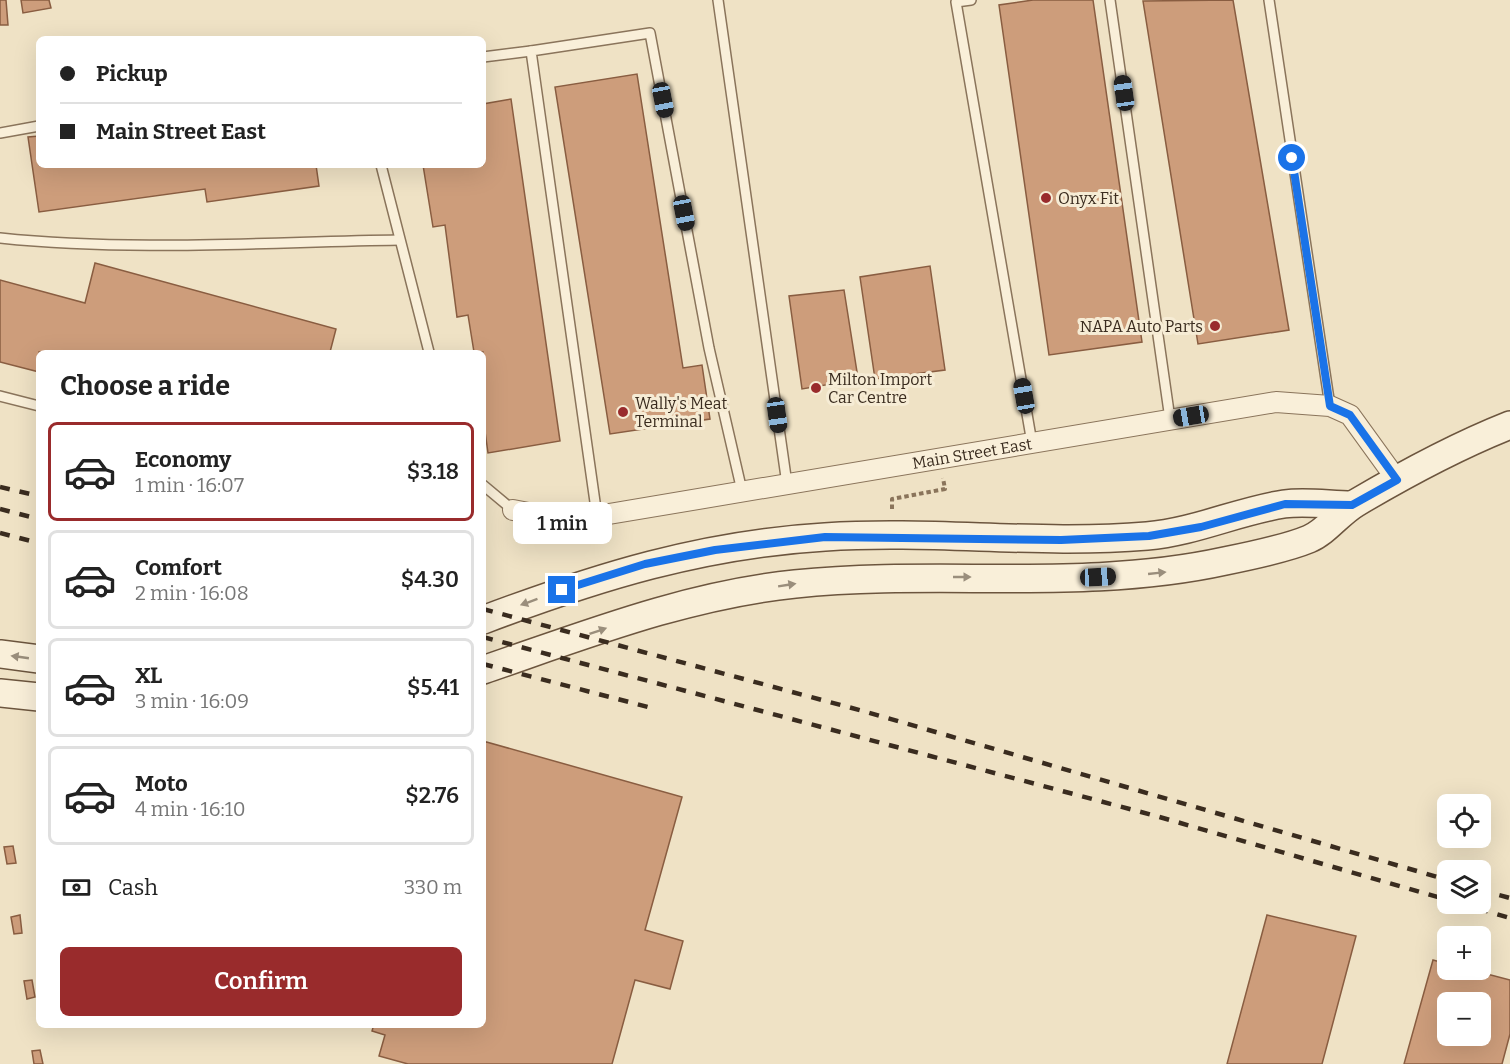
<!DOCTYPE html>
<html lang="en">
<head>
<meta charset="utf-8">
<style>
	body { margin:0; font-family:Bitter,serif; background:#f2f2f2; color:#222; height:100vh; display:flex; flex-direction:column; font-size:22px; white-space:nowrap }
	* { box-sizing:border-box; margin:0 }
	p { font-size:20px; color:#767676 }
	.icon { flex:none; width:33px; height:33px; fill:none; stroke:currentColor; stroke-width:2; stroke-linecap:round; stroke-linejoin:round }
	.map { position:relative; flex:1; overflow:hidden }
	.sheet { position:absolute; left:36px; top:350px; width:450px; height:678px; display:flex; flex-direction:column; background:#fff; border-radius:9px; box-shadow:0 6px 24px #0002 }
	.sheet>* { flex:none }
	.banner { position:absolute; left:36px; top:36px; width:450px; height:132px; border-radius:9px; box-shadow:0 6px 24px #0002; display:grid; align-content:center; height:132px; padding:0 24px; background:#fff }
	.controls { position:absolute; left:1437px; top:794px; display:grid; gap:12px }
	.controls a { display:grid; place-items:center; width:54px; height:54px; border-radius:9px; background:#fff; box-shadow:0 6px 24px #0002; font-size:30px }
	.end { position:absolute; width:27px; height:27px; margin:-14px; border:8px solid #1a73e8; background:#fff; box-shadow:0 0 0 3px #fff }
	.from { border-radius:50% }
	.bubble { position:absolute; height:42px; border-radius:9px; background:#fff; box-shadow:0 6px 24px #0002; font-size:20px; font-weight:600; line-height:42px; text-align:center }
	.car { position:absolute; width:18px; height:36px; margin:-18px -9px; border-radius:8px; box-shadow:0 0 4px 2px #0007; background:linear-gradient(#222 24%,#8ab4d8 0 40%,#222 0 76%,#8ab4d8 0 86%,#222 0) }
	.banner b { display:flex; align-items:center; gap:21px; height:57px; font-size:22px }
	.banner b+b { border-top:2px solid #e0e0e0 }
	.banner i { width:15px; height:15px; background:#222 }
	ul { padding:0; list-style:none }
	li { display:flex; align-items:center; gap:18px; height:99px; margin:0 12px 9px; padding:0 12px; border:3px solid #e0e0e0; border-radius:9px }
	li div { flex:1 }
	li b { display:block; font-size:22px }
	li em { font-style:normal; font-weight:600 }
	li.current { border-color:#992b2c }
	li>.icon { width:54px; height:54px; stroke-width:1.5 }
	h2 { padding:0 24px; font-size:27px; line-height:72px }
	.pay { display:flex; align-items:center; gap:15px; height:66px; padding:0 24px; font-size:22px }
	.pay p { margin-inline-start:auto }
	.cta { display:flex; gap:12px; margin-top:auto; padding:12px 24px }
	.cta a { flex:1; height:69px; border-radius:9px; background:#992b2c; color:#fff; font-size:24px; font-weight:600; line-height:69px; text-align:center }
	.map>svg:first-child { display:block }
</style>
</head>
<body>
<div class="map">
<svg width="1510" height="1064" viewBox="0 0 1510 1064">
	<rect width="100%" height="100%" fill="#efe2c5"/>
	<g fill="#cd9d7b" stroke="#895d41" stroke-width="1.5" fill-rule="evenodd">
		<path d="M0 0H6L8 25H0Z"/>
		<path d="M21 0H49L51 8 23 13Z"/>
		<path d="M1033 0H1093L1142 342 1049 355 999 5Z"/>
		<path d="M1233 0 1289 330 1198 344 1143 1Z"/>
		<path d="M637 74 683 368 702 365 710 419 610 434 555 87Z"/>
		<path d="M511 99 560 441 488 453 483 417V352H474L468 315 457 317 445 225 433 227 423 165H483V104Z"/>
		<path d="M39 136V165H316L319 186 207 202 205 189 39 212 28 137Z"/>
		<path d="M95 263 336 329 330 352H333H39V372L0 362V280L85 303Z"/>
		<path d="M930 266 945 370 875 379 860 277Z"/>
		<path d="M844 290 857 372 847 374 849 381 802 389 789 296Z"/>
		<path d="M483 741 682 797 645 930 683 941 670 989 635 980 612 1064H408L379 1056 385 1035 372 1031 374 1024H483Z"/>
		<path d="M13 846 16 863 7 864 4 847Z"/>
		<path d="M20 915 22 933 14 934 11 917Z"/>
		<path d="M1267 915 1356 936 1322 1064H1227Z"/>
		<path d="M1433 960 1448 964V969H1468L1510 980V1034L1502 1064H1404ZM1448 1002H1480V1035H1448Z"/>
		<path d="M32 980 35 997 27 999 24 981Z"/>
		<path d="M40 1050 43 1064H34L32 1051Z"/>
	</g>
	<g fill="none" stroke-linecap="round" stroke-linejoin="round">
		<defs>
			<g id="lane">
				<path d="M718 0 787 484"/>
				<path d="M971 0 956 2 1032 443"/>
				<path d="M1110 0 1170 419"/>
				<path d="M1269 0 1330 406"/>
				<path d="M483 57 531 51"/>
				<path d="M0 133 39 126"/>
				<path d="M381 165 429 352"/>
				<path d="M0 238C132 252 267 242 399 240"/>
				<path d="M0 396 39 406"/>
				<path d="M483 485 513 510"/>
				<path d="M597 516 531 51 650 33 709 348 742 491"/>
			</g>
			<g id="street">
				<path id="s1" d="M513 510 554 518 597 516 1276 402 1330 406 1350 415 1397 480"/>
			</g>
			<g id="secondary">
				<path d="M483 620C597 577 703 544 825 537 933 530 1040 545 1147 536 1195 532 1238 511 1284 504 1306 501 1331 505 1352 505"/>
				<path d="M0 654 39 659"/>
				<path d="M483 670C585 635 687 595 795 584 938 569 1084 592 1225 561 1250 556 1285 549 1309 539 1326 532 1339 513 1356 503 1405 474 1457 446 1510 425"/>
				<path d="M0 693 39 697"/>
			</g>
		</defs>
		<use href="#lane" stroke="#8a745b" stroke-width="12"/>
		<use href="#street" stroke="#8a745b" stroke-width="22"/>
		<use href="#secondary" stroke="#6c553e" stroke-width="30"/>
		<path stroke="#8a745b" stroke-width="4" stroke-dasharray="4.5 3" stroke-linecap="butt" d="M892 509V499L945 489 943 478"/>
		<use href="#lane" stroke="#f9efd9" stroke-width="9"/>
		<use href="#street" stroke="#f9efd9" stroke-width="20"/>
		<use href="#secondary" stroke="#f9efd9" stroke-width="27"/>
		<g stroke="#3a2c1f" stroke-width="4.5" stroke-dasharray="10 10" stroke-linecap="butt">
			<path d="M0 487 39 496"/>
			<path d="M0 509 39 519"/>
			<path d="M0 533 39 543"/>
			<path d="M483 609 863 711 1448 880"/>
			<path d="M483 637 1156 816 1448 900"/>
			<path d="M483 664 652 708"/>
			<path d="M1480 890 1510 898"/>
			<path d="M1459 903 1510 918"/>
		</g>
	</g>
	<defs><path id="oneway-solid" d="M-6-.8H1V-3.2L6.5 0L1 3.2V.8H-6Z" transform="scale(1.5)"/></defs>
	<g fill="#9a8e7c">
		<use href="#oneway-solid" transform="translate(1157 573) rotate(-6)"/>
		<use href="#oneway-solid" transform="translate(962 577)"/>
		<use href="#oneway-solid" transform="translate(787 585) rotate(-9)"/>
		<use href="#oneway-solid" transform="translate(529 602) rotate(160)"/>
		<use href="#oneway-solid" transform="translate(598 631) rotate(-19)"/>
		<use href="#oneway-solid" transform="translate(20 657) rotate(-172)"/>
	</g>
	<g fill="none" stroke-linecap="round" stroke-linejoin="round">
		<path stroke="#1a73e8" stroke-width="8" d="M562 590 645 564 715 550 825 537 1061 540 1149 536 1201 527 1285 504 1352 505 1397 480 1350 415 1330 406 1292 158"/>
	</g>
	<g fill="#992b2c" stroke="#f6ecd5" stroke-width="2">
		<circle cx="1046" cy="198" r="6"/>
		<circle cx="1215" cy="326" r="6"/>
		<circle cx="816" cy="388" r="6"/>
		<circle cx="623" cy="412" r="6"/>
	</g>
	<g text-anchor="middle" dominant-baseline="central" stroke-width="6" stroke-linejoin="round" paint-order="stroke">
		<g font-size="16" fill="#3a2c1f" stroke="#f6ecd5" text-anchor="start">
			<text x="1058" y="198">Onyx Fit</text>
			<text x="1203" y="326" text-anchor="end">NAPA Auto Parts</text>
			<text x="828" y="379">Milton Import<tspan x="828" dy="18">Car Centre</tspan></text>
			<text x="635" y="403">Wally's Meat<tspan x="635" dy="18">Terminal</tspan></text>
		</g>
		<g font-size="16" fill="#3a2c1f" stroke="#f6ecd5">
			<text stroke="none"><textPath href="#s1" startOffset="465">Main Street East</textPath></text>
		</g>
	</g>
</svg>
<div class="controls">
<a><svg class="icon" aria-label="locate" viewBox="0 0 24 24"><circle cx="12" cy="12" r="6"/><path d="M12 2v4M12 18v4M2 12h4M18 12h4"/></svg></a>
<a><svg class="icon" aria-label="layers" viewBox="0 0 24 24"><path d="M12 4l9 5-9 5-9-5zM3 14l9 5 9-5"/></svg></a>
<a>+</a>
<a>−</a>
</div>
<i class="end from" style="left:1292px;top:158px"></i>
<i class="end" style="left:562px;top:590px"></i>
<div class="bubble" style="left:513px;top:502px;width:99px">1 min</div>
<i class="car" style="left:1124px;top:93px;rotate:352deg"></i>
<i class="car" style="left:663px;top:100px;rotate:169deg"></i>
<i class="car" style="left:684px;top:213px;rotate:169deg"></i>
<i class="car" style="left:1024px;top:396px;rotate:350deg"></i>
<i class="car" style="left:777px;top:415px;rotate:172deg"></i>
<i class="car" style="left:1191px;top:416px;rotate:261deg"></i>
<i class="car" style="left:1098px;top:577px;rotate:87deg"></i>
<div class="banner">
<b><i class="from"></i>Pickup</b>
<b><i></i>Main Street East</b>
</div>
<section class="sheet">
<h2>Choose a ride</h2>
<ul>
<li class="current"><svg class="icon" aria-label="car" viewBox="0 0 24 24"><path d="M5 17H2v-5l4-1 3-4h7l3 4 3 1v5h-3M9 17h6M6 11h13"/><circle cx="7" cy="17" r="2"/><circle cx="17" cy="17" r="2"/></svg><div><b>Economy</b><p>1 min · 16:07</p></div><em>$3.18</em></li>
<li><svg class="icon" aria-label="car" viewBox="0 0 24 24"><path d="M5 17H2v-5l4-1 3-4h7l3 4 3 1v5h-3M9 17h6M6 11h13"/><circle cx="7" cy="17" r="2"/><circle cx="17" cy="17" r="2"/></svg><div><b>Comfort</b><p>2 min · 16:08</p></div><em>$4.30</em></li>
<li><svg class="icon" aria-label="car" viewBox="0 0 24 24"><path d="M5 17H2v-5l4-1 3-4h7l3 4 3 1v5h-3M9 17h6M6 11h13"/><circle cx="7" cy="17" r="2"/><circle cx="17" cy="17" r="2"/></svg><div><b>XL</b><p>3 min · 16:09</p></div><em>$5.41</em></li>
<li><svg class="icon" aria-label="car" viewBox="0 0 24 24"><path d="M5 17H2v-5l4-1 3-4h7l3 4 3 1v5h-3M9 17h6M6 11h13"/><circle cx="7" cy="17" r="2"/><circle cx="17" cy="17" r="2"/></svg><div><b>Moto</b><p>4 min · 16:10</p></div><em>$2.76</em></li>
</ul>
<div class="pay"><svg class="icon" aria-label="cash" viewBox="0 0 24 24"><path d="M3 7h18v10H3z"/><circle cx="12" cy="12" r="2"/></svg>Cash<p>330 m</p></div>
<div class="cta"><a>Confirm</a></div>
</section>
</div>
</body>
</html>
